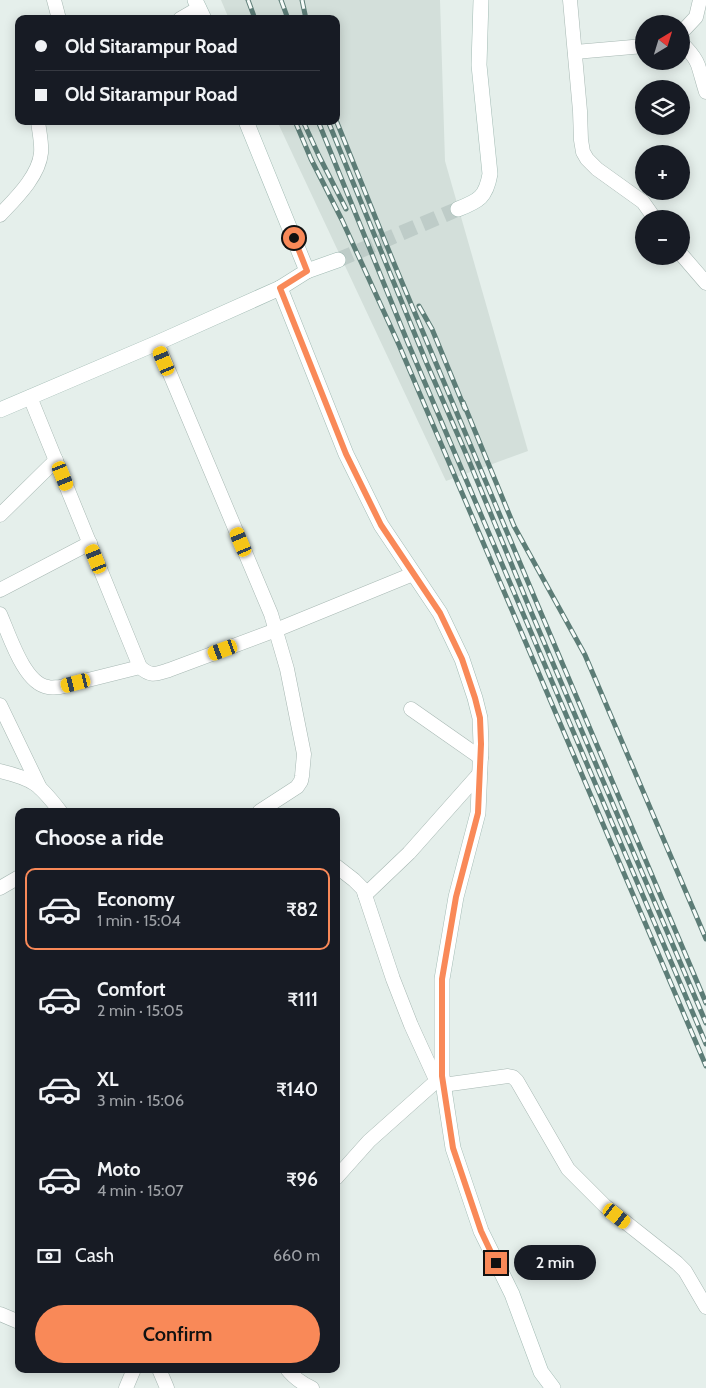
<!DOCTYPE html>
<html lang="en">
<head>
<meta charset="utf-8">
<style>
	body { margin:0; font-family:Cabin,sans-serif; background:#242831; color:#f1f3f6; height:100vh; display:flex; flex-direction:column; font-size:19px; white-space:nowrap }
	* { box-sizing:border-box; margin:0 }
	p { font-size:16px; color:#9ea1a6 }
	.icon { flex:none; width:28px; height:28px; fill:none; stroke:currentColor; stroke-width:2; stroke-linecap:round; stroke-linejoin:round }
	.map { position:relative; flex:1; overflow:hidden }
	.side { position:absolute; left:15px; top:808px; width:325px; height:565px; display:flex; flex-direction:column; background:#171b24; border-radius:10px; box-shadow:0 2px 12px #0003 }
	.side>* { flex:none }
	.guide { position:absolute; left:15px; top:15px; width:325px; height:110px; border-radius:10px; box-shadow:0 2px 12px #0003; display:grid; align-content:center; height:110px; padding:0 20px; background:#171b24 }
	.needle { width:32px; rotate:38deg }
	.buttons { position:absolute; left:635px; top:15px; display:grid; gap:10px }
	.buttons a { display:grid; place-items:center; width:55px; height:55px; border-radius:50%; background:#171b24; box-shadow:0 2px 12px #0003; font-size:25px }
	.end { position:absolute; width:22px; height:22px; margin:-11px; border:6px solid #f98958; background:#111; box-shadow:0 0 0 2px #111 }
	.from { border-radius:50% }
	.bubble { position:absolute; height:35px; border-radius:18px; background:#171b24; box-shadow:0 2px 12px #0003; font-size:16px; font-weight:600; line-height:35px; text-align:center }
	.car { position:absolute; width:15px; height:30px; margin:-15px -8px; border-radius:6px; box-shadow:0 0 4px 1px #0007; background:linear-gradient(#f5c518 24%,#345 0 40%,#f5c518 0 76%,#345 0 86%,#f5c518 0) }
	.guide b { display:flex; align-items:center; gap:18px; height:48px; font-size:19px }
	.guide b+b { border-top:1px solid #363941 }
	.guide i { width:12px; height:12px; background:#f1f3f6 }
	ul { padding:0; list-style:none }
	li { display:flex; align-items:center; gap:15px; height:82px; margin:0 10px 8px; padding:0 10px; border:2px solid transparent; border-radius:10px }
	li div { flex:1 }
	li b { display:block; font-size:19px }
	li em { font-style:normal; font-weight:600 }
	li.current { border-color:#f98958 }
	li>.icon { width:45px; height:45px; stroke-width:1.5 }
	h2 { padding:0 20px; font-size:22px; line-height:60px }
	.pay { display:flex; align-items:center; gap:12px; height:55px; padding:0 20px; font-size:19px }
	.pay p { margin-inline-start:auto }
	.cta { display:flex; gap:10px; margin-top:auto; padding:10px 20px }
	.cta a { flex:1; height:58px; border-radius:30px; background:#f98958; color:#111; font-size:20px; font-weight:600; line-height:58px; text-align:center }
	.map>svg:first-child { display:block }
</style>
</head>
<body>
<div class="map">
<svg width="706" height="1388" viewBox="0 0 706 1388">
	<rect width="100%" height="100%" fill="#e5efeb"/>
	<path fill="#d3dfda" d="M221 0H440L445 161 528 451 446 481 277 121H336V19H229Z"/>
	<g fill="none" stroke-linecap="round" stroke-linejoin="round">
		<path stroke="#beccc8" stroke-width="15" stroke-dasharray="15 8" stroke-linecap="butt" d="M338 260 458 209"/>
		<defs>
			<g id="street">
				<path d="M54 0 59 19"/>
				<path d="M570 0 580 111 581 140 583 152 587 159 597 169 643 202 655 219"/>
				<path d="M180 19 199 8"/>
				<path d="M681 33 696 17 700 0"/>
				<path d="M681 42C687 49 695 56 698 65 701 74 703 83 706 92"/>
				<path d="M575 52 644 46"/>
				<path d="M0 215C15 199 39 176 41 153 42 143 39 131 38 121"/>
				<path d="M681 254 706 283"/>
				<path d="M157 343 271 614 287 669 304 754 302 776 301 781 297 787 260 811"/>
				<path d="M30 397 140 667C151 677 156 674 169 670L276 630 413 574"/>
				<path d="M0 515 56 460"/>
				<path d="M0 590 90 543"/>
				<path d="M0 614C9 634 24 684 48 687 52 688 56 687 60 687L140 667"/>
				<path d="M0 705 40 788"/>
				<path d="M411 709 481 758"/>
				<path d="M0 771C34 779 39 784 60 811"/>
				<path d="M336 866 354 880 363 889 393 979 411 1025 437 1082"/>
				<path d="M0 888 19 877"/>
				<path d="M365 895 409 853 480 773"/>
				<path d="M443 1085 508 1076 513 1077 517 1081 568 1169 605 1206 677 1263 685 1271 706 1307"/>
				<path d="M336 1178 369 1141 442 1076"/>
				<path d="M0 1314 19 1322"/>
				<path d="M159 1369 167 1388"/>
				<path d="M287 1369C294 1378 301 1383 312 1388"/>
				<path d="M126 1388 134 1369"/>
			</g>
			<g id="secondary">
				<path d="M195 0 204 19"/>
				<path d="M246 121 307 271 280 288 346 454 381 525 440 613 462 659 475 698 480 718 481 744 478 813 456 897 442 979V1076L453 1148 481 1231 512 1294 541 1372 553 1388"/>
				<path d="M458 209C479 201 486 197 490 174L479 65 481 0"/>
				<path d="M307 271 338 260"/>
				<path d="M0 410 157 343 280 288"/>
			</g>
		</defs>
		<use href="#street" stroke="#a7b8b3" stroke-width="15"/>
		<use href="#secondary" stroke="#a2bbb4" stroke-width="16"/>
		<use href="#street" stroke="#fff" stroke-width="14"/>
		<use href="#secondary" stroke="#fff" stroke-width="15"/>
		<defs>
			<g id="rail">
				<path d="M248 0 255 19"/>
				<path d="M281 0 288 19"/>
				<path d="M302 0 306 19"/>
				<path d="M336 120 393 261 541 613 706 1003"/>
				<path d="M295 121 311 159 342 220 399 345 706 1066"/>
				<path d="M303 121 319 156 346 209"/>
				<path d="M318 121 408 343 706 1044"/>
				<path d="M328 121 427 364 467 456 532 614 706 1023"/>
				<path d="M419 306 432 329 465 409"/>
				<path d="M463 402 514 526 585 655 706 939"/>
			</g>
		</defs>
		<use href="#rail" stroke="#5d7d77" stroke-width="5"/>
		<use href="#rail" stroke="#f6fbf9" stroke-width="3" stroke-dasharray="9" stroke-linecap="butt"/>
	</g>
	<g fill="none" stroke-linecap="round" stroke-linejoin="round">
		<path stroke="#f98958" stroke-width="6" d="M294 238 307 271 280 288 346 454 381 525 440 613 462 659 475 698 480 718 481 744 478 813 456 897 442 979V1076L453 1148 481 1231 496 1263"/>
	</g>
</svg>
<div class="buttons">
<a><svg class="needle" viewBox="-14 -14 28 28"><path d="M0-13l5 13h-10z" fill="#e53935"/><path d="M0 13l5-13h-10z" fill="#9ea1a6"/></svg></a>
<a><svg class="icon" aria-label="layers" viewBox="0 0 24 24"><path d="M12 4l9 5-9 5-9-5zM3 14l9 5 9-5"/></svg></a>
<a>+</a>
<a>−</a>
</div>
<i class="end from" style="left:294px;top:238px"></i>
<i class="end" style="left:496px;top:1263px"></i>
<div class="bubble" style="left:514px;top:1245px;width:82px">2 min</div>
<i class="car" style="left:164px;top:361px;rotate:337deg"></i>
<i class="car" style="left:63px;top:476px;rotate:158deg"></i>
<i class="car" style="left:241px;top:542px;rotate:337deg"></i>
<i class="car" style="left:96px;top:559px;rotate:338deg"></i>
<i class="car" style="left:223px;top:650px;rotate:250deg"></i>
<i class="car" style="left:76px;top:683px;rotate:256deg"></i>
<i class="car" style="left:617px;top:1216px;rotate:128deg"></i>
<div class="guide">
<b><i class="from"></i>Old Sitarampur Road</b>
<b><i></i>Old Sitarampur Road</b>
</div>
<section class="side">
<h2>Choose a ride</h2>
<ul>
<li class="current"><svg class="icon" aria-label="car" viewBox="0 0 24 24"><path d="M5 17H2v-5l4-1 3-4h7l3 4 3 1v5h-3M9 17h6M6 11h13"/><circle cx="7" cy="17" r="2"/><circle cx="17" cy="17" r="2"/></svg><div><b>Economy</b><p>1 min · 15:04</p></div><em>₹82</em></li>
<li><svg class="icon" aria-label="car" viewBox="0 0 24 24"><path d="M5 17H2v-5l4-1 3-4h7l3 4 3 1v5h-3M9 17h6M6 11h13"/><circle cx="7" cy="17" r="2"/><circle cx="17" cy="17" r="2"/></svg><div><b>Comfort</b><p>2 min · 15:05</p></div><em>₹111</em></li>
<li><svg class="icon" aria-label="car" viewBox="0 0 24 24"><path d="M5 17H2v-5l4-1 3-4h7l3 4 3 1v5h-3M9 17h6M6 11h13"/><circle cx="7" cy="17" r="2"/><circle cx="17" cy="17" r="2"/></svg><div><b>XL</b><p>3 min · 15:06</p></div><em>₹140</em></li>
<li><svg class="icon" aria-label="car" viewBox="0 0 24 24"><path d="M5 17H2v-5l4-1 3-4h7l3 4 3 1v5h-3M9 17h6M6 11h13"/><circle cx="7" cy="17" r="2"/><circle cx="17" cy="17" r="2"/></svg><div><b>Moto</b><p>4 min · 15:07</p></div><em>₹96</em></li>
</ul>
<div class="pay"><svg class="icon" aria-label="cash" viewBox="0 0 24 24"><path d="M3 7h18v10H3z"/><circle cx="12" cy="12" r="2"/></svg>Cash<p>660 m</p></div>
<div class="cta"><a>Confirm</a></div>
</section>
</div>
</body>
</html>
